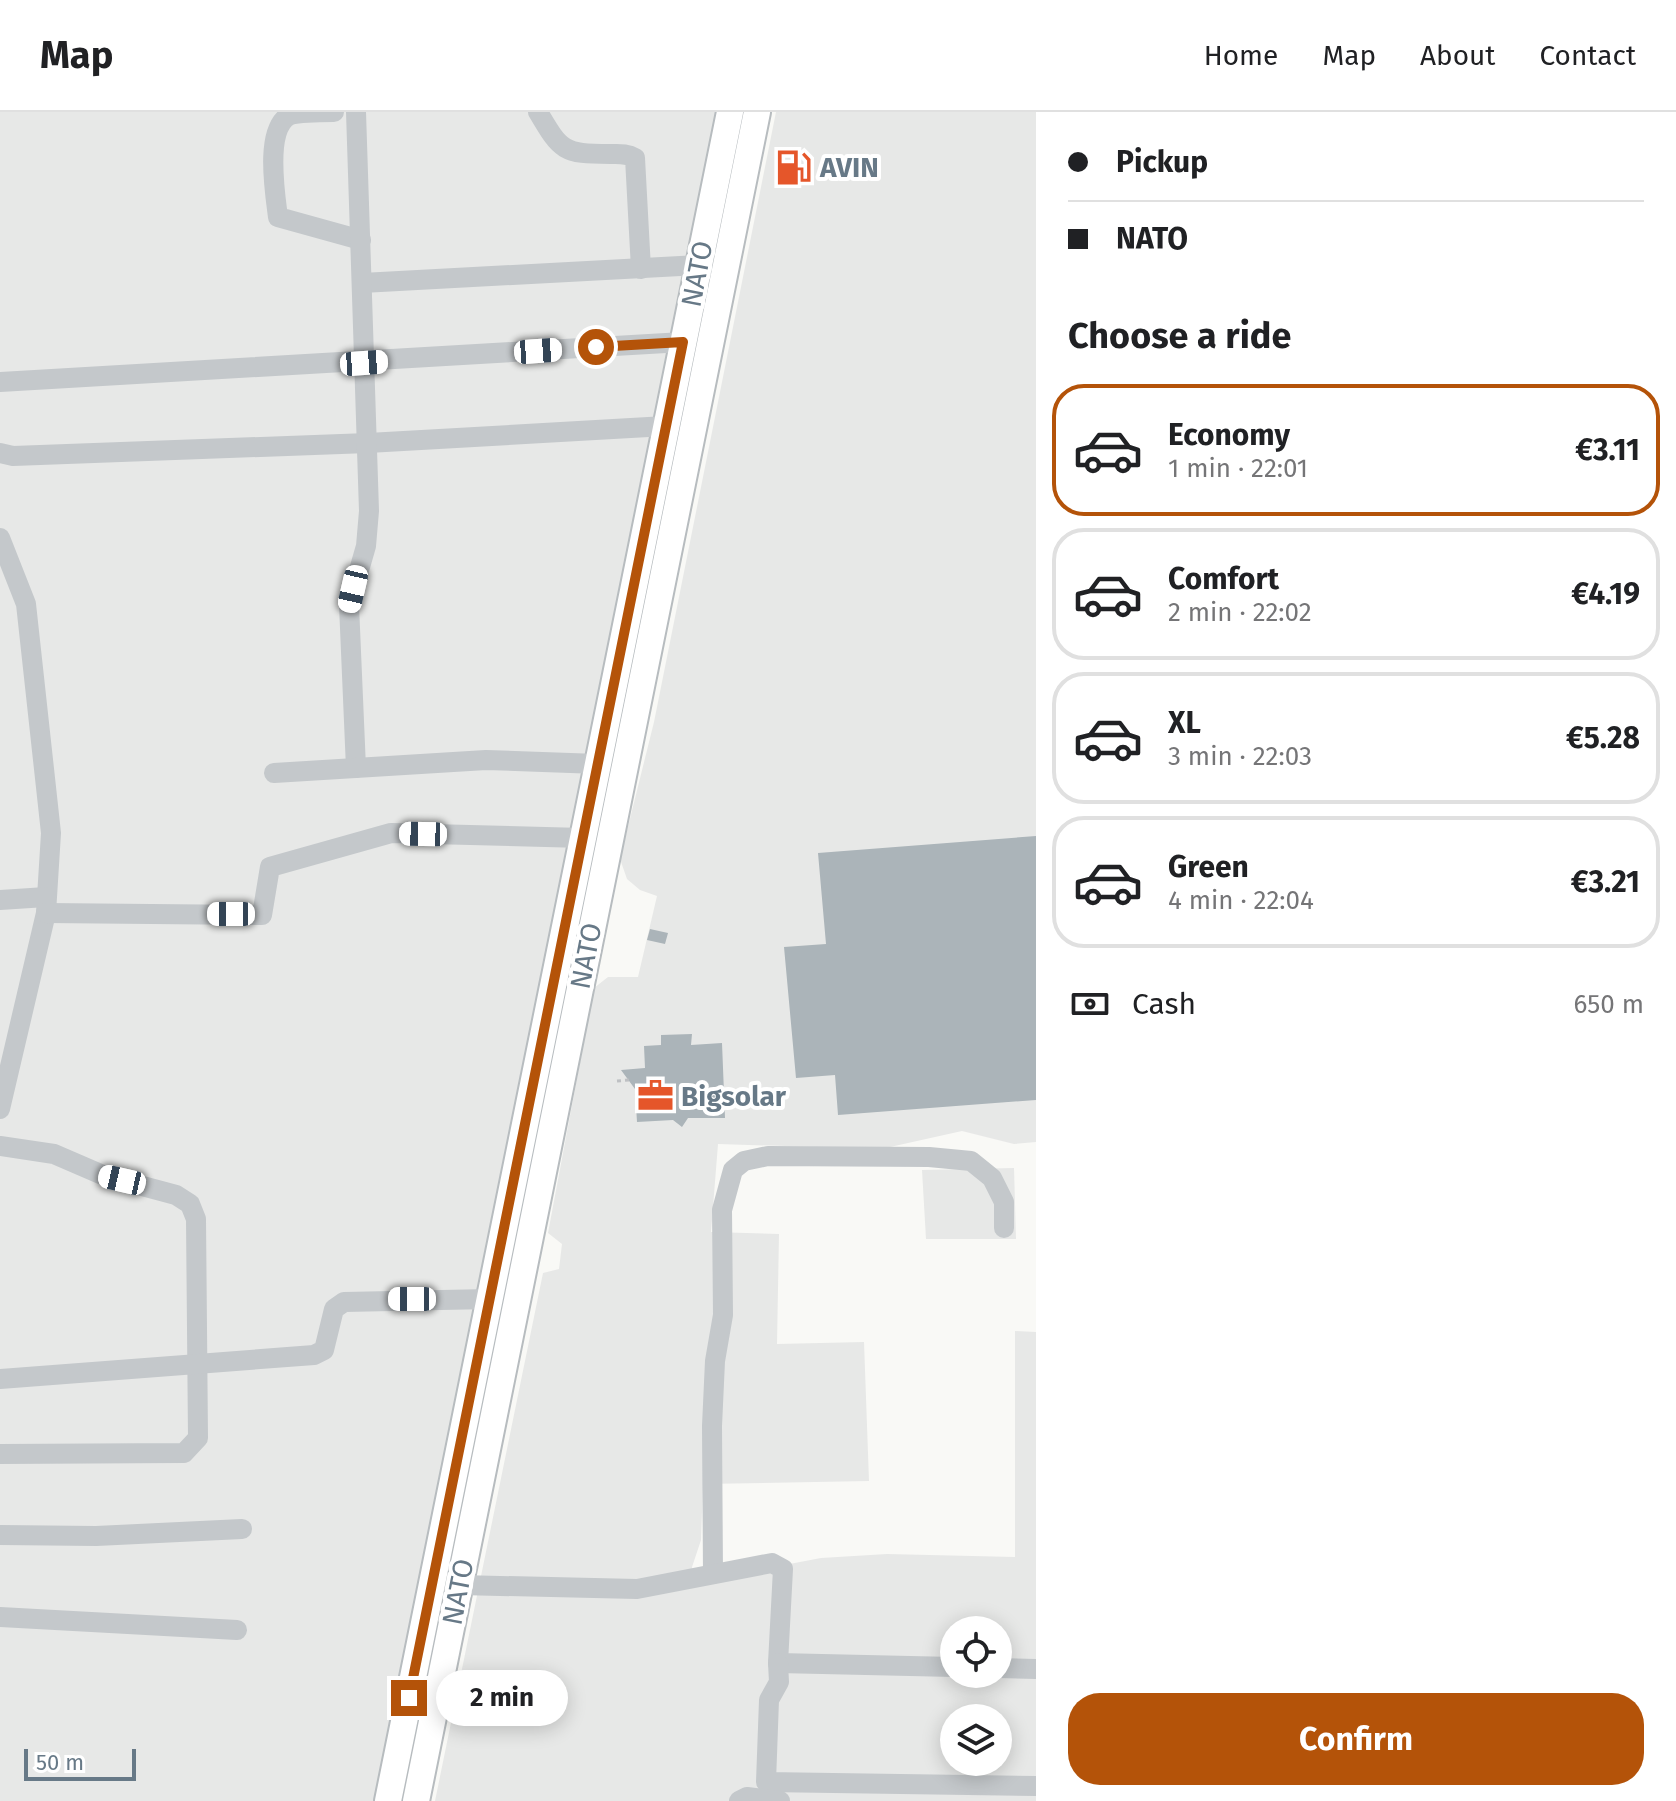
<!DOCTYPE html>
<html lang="en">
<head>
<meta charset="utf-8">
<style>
	body { margin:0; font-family:"Fira Sans",sans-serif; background:#f6f6f6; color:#202124; height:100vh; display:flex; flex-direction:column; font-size:30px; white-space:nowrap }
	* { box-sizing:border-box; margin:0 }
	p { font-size:26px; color:#757577 }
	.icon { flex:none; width:44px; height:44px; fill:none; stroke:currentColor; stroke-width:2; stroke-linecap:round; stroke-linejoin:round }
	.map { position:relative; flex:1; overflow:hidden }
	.panel { display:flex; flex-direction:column; background:#fff; width:640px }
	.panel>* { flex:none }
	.banner { display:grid; align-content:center; height:176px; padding:0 32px; background:#fff }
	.fabs { position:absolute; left:940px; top:1504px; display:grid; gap:16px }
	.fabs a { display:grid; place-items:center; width:72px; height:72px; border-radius:50%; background:#fff; box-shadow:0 4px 20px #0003; font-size:40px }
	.scale { position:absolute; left:24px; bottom:20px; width:112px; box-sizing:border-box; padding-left:8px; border:4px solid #677987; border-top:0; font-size:22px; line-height:28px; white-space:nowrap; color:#677987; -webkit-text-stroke:6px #fff; paint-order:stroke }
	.end { position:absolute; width:36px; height:36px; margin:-18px; border:10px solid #b45309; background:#fff; box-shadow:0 0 0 4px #fff }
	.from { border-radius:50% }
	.bubble { position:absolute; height:56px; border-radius:28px; background:#fff; box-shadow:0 4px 20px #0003; font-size:26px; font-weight:700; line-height:56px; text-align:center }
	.car { position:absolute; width:24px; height:48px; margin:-24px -12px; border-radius:10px; box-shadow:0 0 6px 2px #0007; background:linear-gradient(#fff 24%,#345 0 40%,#fff 0 76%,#345 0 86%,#fff 0) }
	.banner b { display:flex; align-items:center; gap:28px; height:76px; font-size:30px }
	.banner b+b { border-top:2px solid #e0e0e0 }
	.banner i { width:20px; height:20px; background:#202124 }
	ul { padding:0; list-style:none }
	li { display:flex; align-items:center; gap:24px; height:132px; margin:0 16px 12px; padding:0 16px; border:4px solid #e0e0e0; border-radius:32px }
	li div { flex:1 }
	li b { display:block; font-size:30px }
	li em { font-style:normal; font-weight:700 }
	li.selected { border-color:#b45309 }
	li>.icon { width:72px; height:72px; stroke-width:1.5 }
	h2 { padding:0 32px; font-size:36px; line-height:96px }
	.pay { display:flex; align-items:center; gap:20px; height:88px; padding:0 32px; font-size:30px }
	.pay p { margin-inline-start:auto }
	.cta { display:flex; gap:16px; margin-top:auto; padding:16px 32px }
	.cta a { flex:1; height:92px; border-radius:32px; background:#b45309; color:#fff; font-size:32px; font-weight:700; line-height:92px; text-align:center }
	header { display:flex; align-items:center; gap:48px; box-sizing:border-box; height:112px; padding:0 40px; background:#fff; border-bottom:2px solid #e0e0e0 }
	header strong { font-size:38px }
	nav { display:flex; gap:44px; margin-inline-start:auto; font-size:28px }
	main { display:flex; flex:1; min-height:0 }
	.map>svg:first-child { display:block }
</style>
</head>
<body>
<header>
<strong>Map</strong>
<nav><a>Home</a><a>Map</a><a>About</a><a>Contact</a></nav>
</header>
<main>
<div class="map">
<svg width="1036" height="1689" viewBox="0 0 1036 1689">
	<rect width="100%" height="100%" fill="#f9f9f6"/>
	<g fill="#e7e8e7" fill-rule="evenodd">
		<path d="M0 0H717L377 1689H0Z"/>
		<path d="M776 0H1036V1030L1014 1032 962 1019 881 1037 718 1032 711 1120 779 1122 777 1232 864 1230 869 1369 703 1372 701 1428 692 1455 694 1470 821 1446 887 1442 1015 1445V1219L1036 1220V1689H435L543 1161 559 1157 562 1132 548 1121 594 876 608 865H638L657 784 640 778 627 767 620 747 654 610ZM954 1518H998V1562H954ZM954 1606H998V1650H954Z"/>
		<path d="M1014 1056 1016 1127H926L922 1058Z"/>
	</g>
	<g fill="#abb4b9">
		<path d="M1036 724V988L838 1003 835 963 796 966 784 835 826 832 818 741Z"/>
		<path d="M650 817 668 821 665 832 647 828Z"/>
		<path d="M692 922 691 933 722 931 725 1006H688L682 1015 673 1008 637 1010 635 977 621 958 645 956 644 934 661 933V923Z"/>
	</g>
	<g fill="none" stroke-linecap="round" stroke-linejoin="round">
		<defs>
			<g id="major">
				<path d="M388 1689 730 0"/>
				<path d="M416 1689 757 0"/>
			</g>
		</defs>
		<use href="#major" stroke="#b7bcbf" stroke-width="30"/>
		<path stroke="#bec0c3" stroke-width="3" stroke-dasharray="4 4" stroke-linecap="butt" d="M617 969 629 968"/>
		<g stroke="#c4c8cb" stroke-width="20">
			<path d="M334 0C321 0 302 0 290 3 264 16 275 81 278 105L361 128"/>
			<path d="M538 0C561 39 563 42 610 42 619 42 627 41 635 46L641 157"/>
			<path d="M362 171 699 153"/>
			<path d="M0 270 683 230"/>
			<path d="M0 341 13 344 368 331 666 314"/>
			<path d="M0 426 26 492 51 721 46 801 0 997"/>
			<path d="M356 656 349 493 366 434 369 399 356 0"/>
			<path d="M274 661 486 648 598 652"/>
			<path d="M0 788 46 785"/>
			<path d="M46 801 262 803 270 755 391 721 583 726"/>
			<path d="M0 1034 54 1042 105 1064 176 1083 190 1092 196 1107 198 1326 184 1341 0 1342"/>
			<path d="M0 1267 314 1243 324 1238 334 1197 344 1190 490 1187"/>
			<path d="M0 1423 96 1424 242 1417"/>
			<path d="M713 1462 712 1314 715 1249 723 1203 722 1098 733 1058 744 1049 768 1044 929 1045 971 1049 992 1066 1004 1090V1116"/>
			<path d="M460 1473 637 1477 772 1451 783 1457 778 1551 954 1555"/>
			<path d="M0 1505 237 1518"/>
			<path d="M778 1551 779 1570 769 1588 766 1670 1036 1674"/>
			<path d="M998 1556 1036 1557"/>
			<path d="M739 1689 747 1685 780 1689"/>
		</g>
		<use href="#major" stroke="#fff" stroke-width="26"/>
	</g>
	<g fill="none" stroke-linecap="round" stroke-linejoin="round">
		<path stroke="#b45309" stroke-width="10" d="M409 1586 683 230 596 235"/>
	</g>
	<defs>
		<symbol id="fuel-bare" viewBox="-9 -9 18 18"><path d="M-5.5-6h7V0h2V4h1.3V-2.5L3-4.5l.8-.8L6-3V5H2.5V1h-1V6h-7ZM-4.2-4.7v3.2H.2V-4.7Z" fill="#e5562a" stroke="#fff" stroke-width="2.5" paint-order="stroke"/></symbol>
		<symbol id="office-bare" viewBox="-9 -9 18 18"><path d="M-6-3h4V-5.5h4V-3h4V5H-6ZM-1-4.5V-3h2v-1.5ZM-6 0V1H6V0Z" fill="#e5562a" stroke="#fff" stroke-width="2.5" paint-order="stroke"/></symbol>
	</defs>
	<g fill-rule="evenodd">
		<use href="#fuel-bare" x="768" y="30" width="51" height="51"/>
		<use href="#office-bare" x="630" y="958" width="51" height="51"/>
	</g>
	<g text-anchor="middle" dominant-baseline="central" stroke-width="8" stroke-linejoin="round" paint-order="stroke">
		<g font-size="28" font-weight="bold" fill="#677987" stroke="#fff" text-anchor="start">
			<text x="820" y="55">AVIN</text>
			<text x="681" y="984">Bigsolar</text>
		</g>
		<g font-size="28" fill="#677987" stroke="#fff">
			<text transform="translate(697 162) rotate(-79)">ΝΑΤΟ</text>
			<text transform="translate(586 844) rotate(-79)">ΝΑΤΟ</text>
			<text transform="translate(458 1480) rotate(-79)">ΝΑΤΟ</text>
		</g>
	</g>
</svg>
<div class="fabs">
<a><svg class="icon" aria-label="locate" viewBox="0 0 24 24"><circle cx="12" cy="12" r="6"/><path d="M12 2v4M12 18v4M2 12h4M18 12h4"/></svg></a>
<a><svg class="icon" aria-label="layers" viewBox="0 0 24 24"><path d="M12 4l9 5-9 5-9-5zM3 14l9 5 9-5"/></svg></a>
</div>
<div class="scale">50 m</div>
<i class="end from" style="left:596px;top:235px"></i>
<i class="end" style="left:409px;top:1586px"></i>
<div class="bubble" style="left:436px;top:1558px;width:132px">2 min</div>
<i class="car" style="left:538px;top:239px;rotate:86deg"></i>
<i class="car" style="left:364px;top:251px;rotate:86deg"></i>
<i class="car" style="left:353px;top:477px;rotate:193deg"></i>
<i class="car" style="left:423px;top:722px;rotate:271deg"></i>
<i class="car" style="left:231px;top:802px;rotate:270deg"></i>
<i class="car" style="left:122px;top:1068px;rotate:283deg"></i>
<i class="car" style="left:412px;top:1187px;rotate:270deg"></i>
</div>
<section class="panel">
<div class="banner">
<b><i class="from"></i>Pickup</b>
<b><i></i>ΝΑΤΟ</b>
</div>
<h2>Choose a ride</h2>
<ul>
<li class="selected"><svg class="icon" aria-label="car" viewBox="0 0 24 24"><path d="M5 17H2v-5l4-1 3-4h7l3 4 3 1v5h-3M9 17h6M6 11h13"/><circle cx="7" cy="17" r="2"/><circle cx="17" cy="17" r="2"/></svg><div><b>Economy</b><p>1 min · 22:01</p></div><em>€3.11</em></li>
<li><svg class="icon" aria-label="car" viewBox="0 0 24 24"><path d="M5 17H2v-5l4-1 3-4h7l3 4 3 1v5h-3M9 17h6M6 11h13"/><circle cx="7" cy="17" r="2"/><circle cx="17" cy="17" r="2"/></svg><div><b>Comfort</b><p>2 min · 22:02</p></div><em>€4.19</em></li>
<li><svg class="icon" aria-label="car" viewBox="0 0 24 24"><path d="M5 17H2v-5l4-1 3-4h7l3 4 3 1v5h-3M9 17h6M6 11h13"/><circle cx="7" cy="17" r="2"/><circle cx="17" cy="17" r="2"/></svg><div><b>XL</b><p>3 min · 22:03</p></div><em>€5.28</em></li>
<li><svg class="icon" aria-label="car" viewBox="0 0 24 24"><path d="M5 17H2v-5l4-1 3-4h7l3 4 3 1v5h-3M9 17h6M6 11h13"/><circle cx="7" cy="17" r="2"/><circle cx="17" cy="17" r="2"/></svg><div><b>Green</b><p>4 min · 22:04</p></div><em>€3.21</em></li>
</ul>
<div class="pay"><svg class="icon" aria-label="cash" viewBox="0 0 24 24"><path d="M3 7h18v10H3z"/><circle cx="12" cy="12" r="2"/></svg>Cash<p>650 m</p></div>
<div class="cta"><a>Confirm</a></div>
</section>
</main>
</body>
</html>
